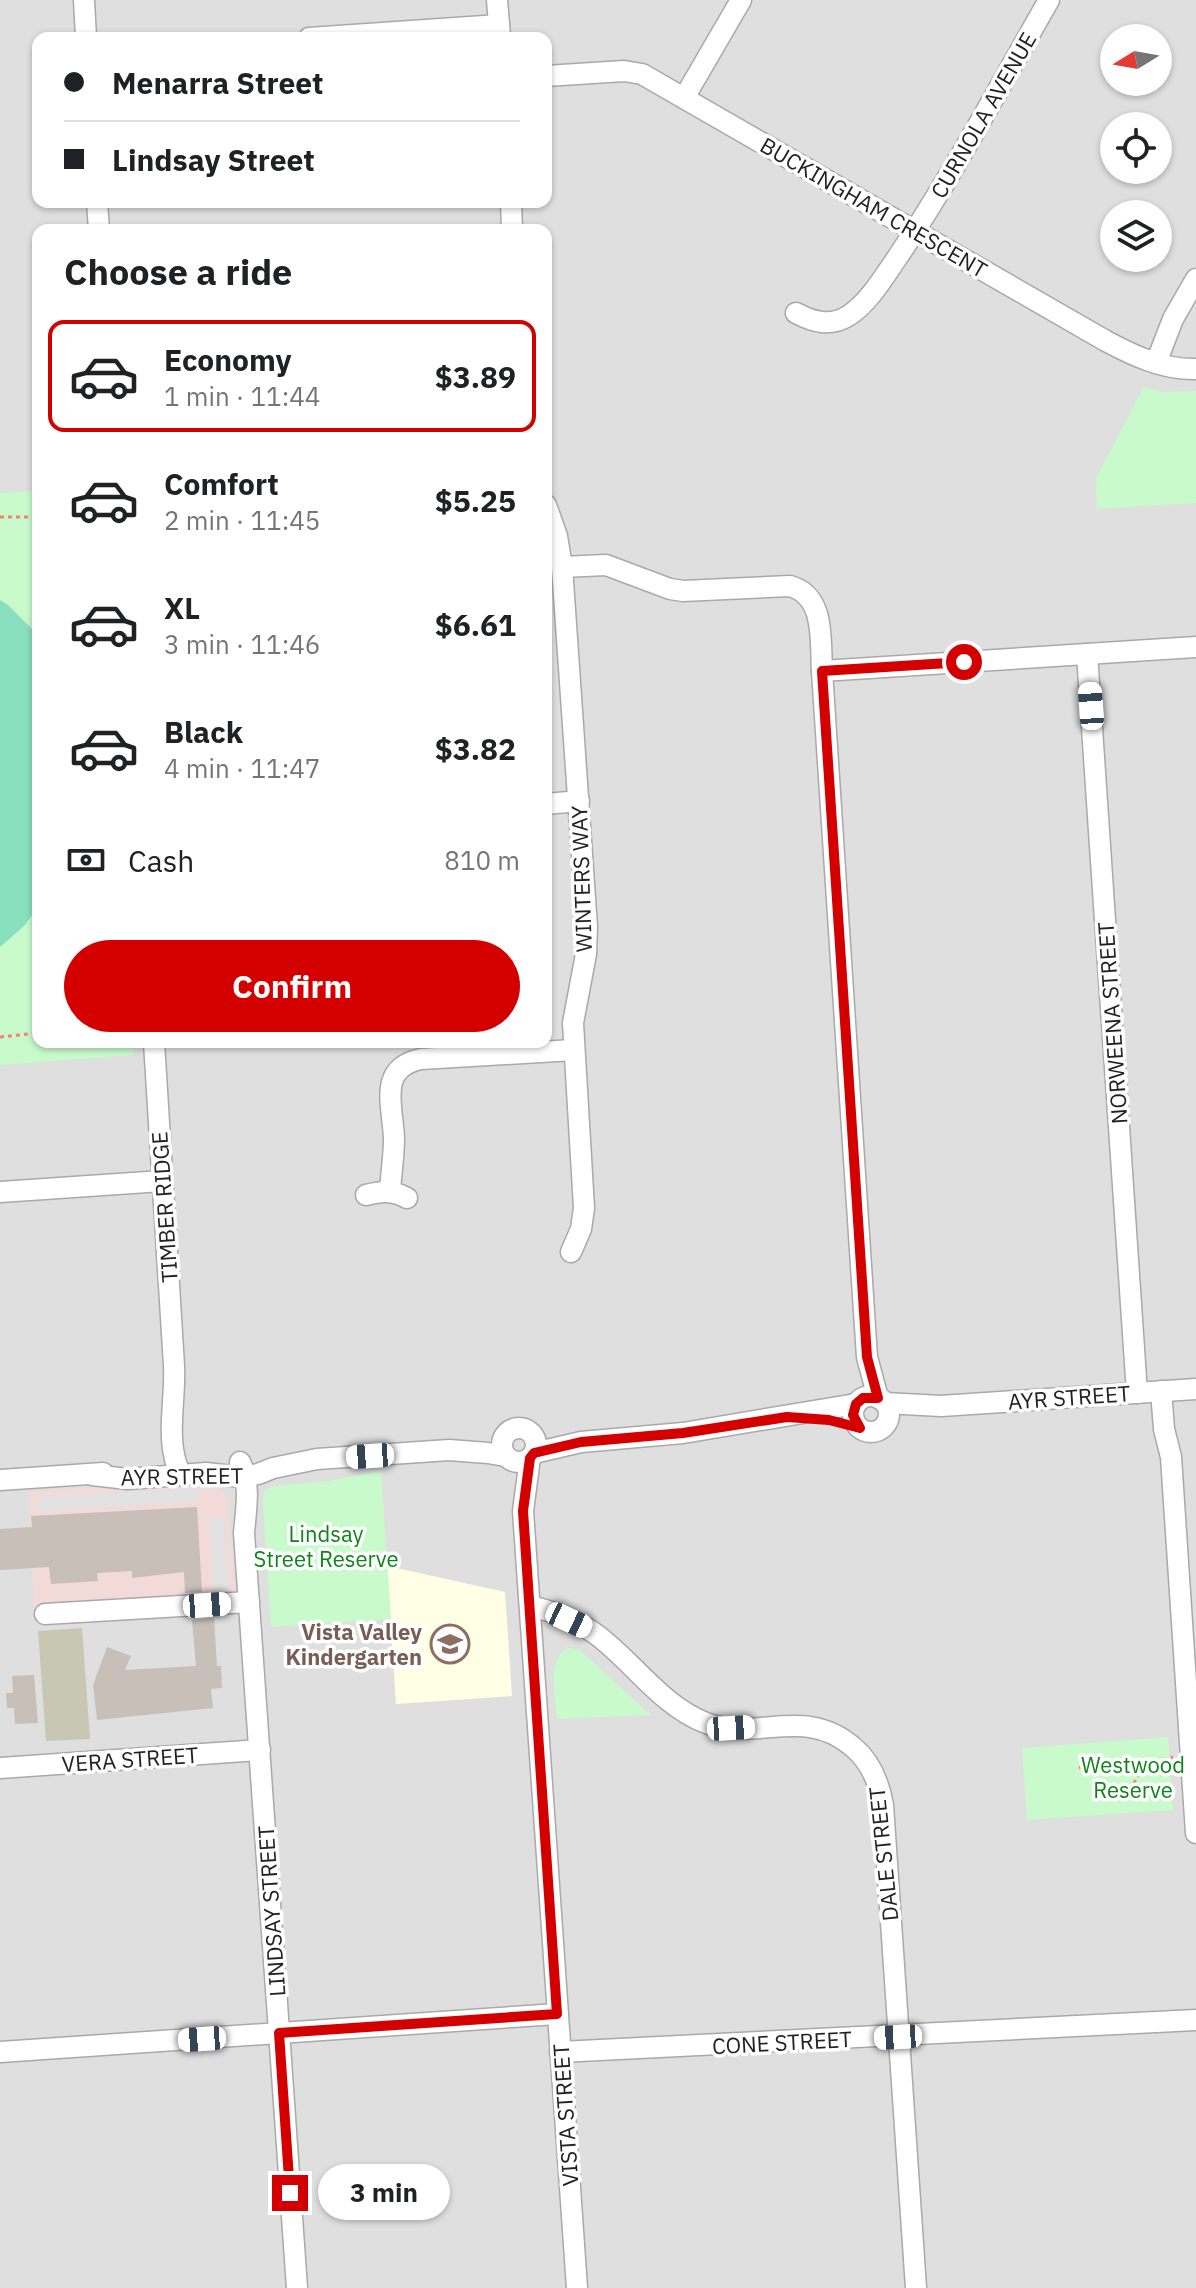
<!DOCTYPE html>
<html lang="en">
<head>
<meta charset="utf-8">
<style>
	body { margin:0; font-family:"IBM Plex Sans",sans-serif; background:#f2f2f2; color:#202124; height:100vh; display:flex; flex-direction:column; font-size:30px; white-space:nowrap }
	* { box-sizing:border-box; margin:0 }
	p { font-size:26px; color:#757577 }
	.icon { flex:none; width:44px; height:44px; fill:none; stroke:currentColor; stroke-width:2; stroke-linecap:round; stroke-linejoin:round }
	.map { position:relative; flex:1; overflow:hidden }
	.drawer { position:absolute; left:32px; top:224px; width:520px; height:824px; display:flex; flex-direction:column; background:#fff; border-radius:16px; box-shadow:0 2px 6px #0004 }
	.drawer>* { flex:none }
	.banner { position:absolute; left:32px; top:32px; width:520px; height:176px; border-radius:16px; box-shadow:0 2px 6px #0004; display:grid; align-content:center; height:176px; padding:0 32px; background:#fff }
	.needle { width:52px; rotate:259deg }
	.controls { position:absolute; left:1100px; top:24px; display:grid; gap:16px }
	.controls a { display:grid; place-items:center; width:72px; height:72px; border-radius:50%; background:#fff; box-shadow:0 2px 6px #0004; font-size:40px }
	.end { position:absolute; width:36px; height:36px; margin:-18px; border:10px solid #d40000; background:#fff; box-shadow:0 0 0 4px #fff }
	.from { border-radius:50% }
	.bubble { position:absolute; height:56px; border-radius:28px; background:#fff; box-shadow:0 2px 6px #0004; font-size:26px; font-weight:700; line-height:56px; text-align:center }
	.car { position:absolute; width:24px; height:48px; margin:-24px -12px; border-radius:10px; box-shadow:0 0 6px 2px #0007; background:linear-gradient(#fff 24%,#345 0 40%,#fff 0 76%,#345 0 86%,#fff 0) }
	.banner b { display:flex; align-items:center; gap:28px; height:76px; font-size:30px }
	.banner b+b { border-top:2px solid #e0e0e0 }
	.banner i { width:20px; height:20px; background:#202124 }
	ul { padding:0; list-style:none }
	li { display:flex; align-items:center; gap:24px; height:112px; margin:0 16px 12px; padding:0 16px; border:4px solid transparent; border-radius:16px }
	li div { flex:1 }
	li b { display:block; font-size:30px }
	li em { font-style:normal; font-weight:700 }
	li.current { border-color:#d40000 }
	li>.icon { width:72px; height:72px; stroke-width:1.5 }
	h2 { padding:0 32px; font-size:36px; line-height:96px }
	.pay { display:flex; align-items:center; gap:20px; height:88px; padding:0 32px; font-size:30px }
	.pay p { margin-inline-start:auto }
	.cta { display:flex; gap:16px; margin-top:auto; padding:16px 32px }
	.cta a { flex:1; height:92px; border-radius:48px; background:#d40000; color:#fff; font-size:32px; font-weight:700; line-height:92px; text-align:center }
	.map>svg:first-child { display:block }
</style>
</head>
<body>
<div class="map">
<svg width="1196" height="2288" viewBox="0 0 1196 2288">
	<rect width="100%" height="100%" fill="#f2efe9"/>
	<path fill="#e0dfdf" fill-rule="evenodd" d="M0 0H1196V2288H0ZM38 38H546V202H38ZM1114 38H1158V82H1114ZM1114 126H1158V170H1114ZM1114 214H1158V258H1114ZM38 230H546V1042H38Z"/>
	<path fill="#f2dad9" d="M214 1479 228 1501 235 1600 228 1609 35 1623 28 1492Z"/>
	<path fill="#ffffe5" d="M387 1566 505 1592 512 1696 396 1704Z"/>
	<path fill="#c7c7b4" d="M82 1628 90 1739 46 1741 38 1631Z"/>
	<g fill="#c8facc">
		<path d="M1144 387 1163 392 1196 391V503L1097 509 1096 478Z"/>
		<path d="M38 491V1042H133L134 1055 0 1065V493Z"/>
		<path d="M381 1471 391 1619 271 1627 263 1503 264 1492 272 1486 329 1481Z"/>
		<path d="M570 1648 579 1650 585 1655 651 1715 557 1719C556 1698 545 1655 570 1648Z"/>
		<path d="M1168 1737 1173 1810 1027 1820 1022 1748Z"/>
	</g>
	<path fill="#88e0be" d="M0 600 8 605 38 635V907L24 926 0 947Z"/>
	<g fill="#e2e2e2">
		<path d="M199 1487 200 1501 37 1511V1498Z"/>
		<path d="M224 1517 229 1596 214 1597 209 1518Z"/>
	</g>
	<g fill="#c7bfb8">
		<path d="M197 1507 202 1592 185 1593 184 1572 132 1578V1571L97 1573 98 1581 51 1584 49 1567 0 1570V1529L32 1527 31 1516Z"/>
		<path d="M214 1618 217 1666H221L222 1688 211 1689 213 1708 97 1720 93 1685 107 1647 131 1656 125 1670 196 1666 192 1620Z"/>
		<path d="M34 1675 38 1723 15 1724 14 1708H7L6 1693H13L12 1676Z"/>
	</g>
	<g fill="none" stroke-linecap="round" stroke-linejoin="round">
		<defs>
			<g id="minor">
				<path d="M84 0 86 38"/>
				<path d="M497 0 500 36"/>
				<path d="M309 38 499 25"/>
				<path d="M546 76 624 71 642 74 1106 341C1134 356 1164 370 1196 369"/>
				<path d="M684 98 741 0"/>
				<path d="M97 202 99 230"/>
				<path d="M511 202 512 230"/>
				<path d="M796 313C813 322 830 327 848 316 869 303 885 275 899 255 954 173 1000 85 1049 0"/>
				<path d="M1156 363 1173 319 1196 279"/>
				<path d="M546 505 557 536 562 567 587 927 586 954 573 1023 584 1208 581 1229 571 1252"/>
				<path d="M562 567 606 565 670 589 683 591 790 586C826 596 820 641 822 671L867 1357 878 1398"/>
				<path d="M1087 654 1137 1393"/>
				<path d="M822 671 1196 647"/>
				<path d="M546 804 579 801"/>
				<path d="M154 1042C160 1150 168 1258 174 1366 176 1401 164 1443 181 1475"/>
				<path d="M390 1191C391 1174 394 1156 394 1139 393 1106 377 1068 421 1059L574 1050"/>
				<path d="M0 1192 162 1181"/>
				<path d="M366 1195C382 1191 392 1190 407 1198"/>
				<path d="M1161 1391 1164 1429 1171 1457 1196 1833"/>
				<circle cx="871" cy="1414" r="18"/>
				<path d="M885 1403 941 1406 1196 1389"/>
				<circle cx="519" cy="1445" r="17"/>
				<path d="M534 1453 581 1442 683 1433 856 1404"/>
				<path d="M530 1458 523 1511 577 2288"/>
				<path d="M240 1462C251 1484 246 1509 244 1533L297 2288"/>
				<path d="M92 1475 128 1479 206 1473 241 1477 258 1474 273 1468 317 1459 449 1450 488 1453 505 1456"/>
				<path d="M0 1480 103 1473"/>
				<path d="M530 1606C552 1611 578 1621 597 1635 634 1663 662 1706 706 1723 756 1742 805 1705 853 1747 871 1762 879 1782 883 1805L916 2288"/>
				<path d="M45 1614 249 1602"/>
				<path d="M0 1768 260 1750"/>
				<path d="M0 2052 557 2014"/>
				<path d="M560 2052 1196 2020"/>
			</g>
		</defs>
		<use href="#minor" stroke="#a9a9a9" stroke-width="23"/>
		<g stroke="#fa8072" stroke-width="3" stroke-dasharray="4 4" stroke-linecap="butt">
			<path d="M0 517H38"/>
			<path d="M0 1037 38 1033"/>
			<path d="M1079 1768C1100 1762 1121 1760 1140 1770L1160 1760 1173 1757"/>
			<path d="M1129 1790 1133 1786 1140 1770"/>
		</g>
		<use href="#minor" stroke="#fff" stroke-width="20"/>
	</g>
	<g fill="none" stroke-linecap="round" stroke-linejoin="round">
		<path stroke="#d40000" stroke-width="10" d="M290 2193 279 2033 557 2014 523 1511 530 1458 534 1453 581 1442 683 1433 787 1417 829 1420 860 1428 853 1415 856 1404 863 1398H878L867 1357 822 671 964 662"/>
	</g>
	<defs>
		<symbol id="school-ring" viewBox="-11 -11 22 22"><circle r="9.5" fill="#fff" stroke="#8d6e63" stroke-width="1.5"/><path d="M0-5L7-2L0 1L-7-2ZM-4 1L0 2.5L4 1V4Q0 6-4 4Z" fill="#8d6e63"/></symbol>
	</defs>
	<g fill-rule="evenodd">
		<use href="#school-ring" x="428" y="1622" width="44" height="44"/>
	</g>
	<g text-anchor="middle" dominant-baseline="central" stroke-width="7" stroke-linejoin="round" paint-order="stroke">
		<g font-size="22" fill="#222" stroke="#fff">
			<text transform="translate(983 115) rotate(-60)">CURNOLA AVENUE</text>
			<text transform="translate(874 207) rotate(30)">BUCKINGHAM CRESCENT</text>
			<text transform="translate(581 879) rotate(-92)">WINTERS WAY</text>
			<text transform="translate(1112 1023) rotate(-94)">NORWEENA STREET</text>
			<text transform="translate(164 1207) rotate(-94)">TIMBER RIDGE</text>
			<text transform="translate(1069 1397) rotate(-4)">AYR STREET</text>
			<text transform="translate(182 1476) rotate(-1)">AYR STREET</text>
			<text transform="translate(130 1759) rotate(-4)">VERA STREET</text>
			<text transform="translate(883 1854) rotate(-96)">DALE STREET</text>
			<text transform="translate(271 1911) rotate(-94)">LINDSAY STREET</text>
			<text transform="translate(782 2042) rotate(-3)">CONE STREET</text>
			<text transform="translate(565 2115) rotate(-94)">VISTA STREET</text>
		</g>
		<g font-size="22" fill="#0c8416" stroke="#fff">
			<text x="326" y="1533">Lindsay<tspan x="326" dy="25">Street Reserve</tspan></text>
			<text x="1133" y="1764">Westwood<tspan x="1133" dy="25">Reserve</tspan></text>
		</g>
		<g font-size="22" font-weight="bold" fill="#785e54" stroke="#fff" text-anchor="end">
			<text x="422" y="1631">Vista Valley<tspan x="422" dy="25">Kindergarten</tspan></text>
		</g>
	</g>
</svg>
<div class="controls">
<a><svg class="needle" viewBox="-14 -14 28 28"><path d="M0-13l5 13h-10z" fill="#e53935"/><path d="M0 13l5-13h-10z" fill="#757577"/></svg></a>
<a><svg class="icon" aria-label="locate" viewBox="0 0 24 24"><circle cx="12" cy="12" r="6"/><path d="M12 2v4M12 18v4M2 12h4M18 12h4"/></svg></a>
<a><svg class="icon" aria-label="layers" viewBox="0 0 24 24"><path d="M12 4l9 5-9 5-9-5zM3 14l9 5 9-5"/></svg></a>
</div>
<i class="end from" style="left:964px;top:662px"></i>
<i class="end" style="left:290px;top:2193px"></i>
<div class="bubble" style="left:318px;top:2164px;width:132px">3 min</div>
<i class="car" style="left:1091px;top:706px;rotate:356deg"></i>
<i class="car" style="left:370px;top:1456px;rotate:266deg"></i>
<i class="car" style="left:207px;top:1605px;rotate:86deg"></i>
<i class="car" style="left:569px;top:1620px;rotate:115deg"></i>
<i class="car" style="left:731px;top:1728px;rotate:87deg"></i>
<i class="car" style="left:898px;top:2037px;rotate:267deg"></i>
<i class="car" style="left:202px;top:2039px;rotate:266deg"></i>
<div class="banner">
<b><i class="from"></i>Menarra Street</b>
<b><i></i>Lindsay Street</b>
</div>
<section class="drawer">
<h2>Choose a ride</h2>
<ul>
<li class="current"><svg class="icon" aria-label="car" viewBox="0 0 24 24"><path d="M5 17H2v-5l4-1 3-4h7l3 4 3 1v5h-3M9 17h6M6 11h13"/><circle cx="7" cy="17" r="2"/><circle cx="17" cy="17" r="2"/></svg><div><b>Economy</b><p>1 min · 11:44</p></div><em>$3.89</em></li>
<li><svg class="icon" aria-label="car" viewBox="0 0 24 24"><path d="M5 17H2v-5l4-1 3-4h7l3 4 3 1v5h-3M9 17h6M6 11h13"/><circle cx="7" cy="17" r="2"/><circle cx="17" cy="17" r="2"/></svg><div><b>Comfort</b><p>2 min · 11:45</p></div><em>$5.25</em></li>
<li><svg class="icon" aria-label="car" viewBox="0 0 24 24"><path d="M5 17H2v-5l4-1 3-4h7l3 4 3 1v5h-3M9 17h6M6 11h13"/><circle cx="7" cy="17" r="2"/><circle cx="17" cy="17" r="2"/></svg><div><b>XL</b><p>3 min · 11:46</p></div><em>$6.61</em></li>
<li><svg class="icon" aria-label="car" viewBox="0 0 24 24"><path d="M5 17H2v-5l4-1 3-4h7l3 4 3 1v5h-3M9 17h6M6 11h13"/><circle cx="7" cy="17" r="2"/><circle cx="17" cy="17" r="2"/></svg><div><b>Black</b><p>4 min · 11:47</p></div><em>$3.82</em></li>
</ul>
<div class="pay"><svg class="icon" aria-label="cash" viewBox="0 0 24 24"><path d="M3 7h18v10H3z"/><circle cx="12" cy="12" r="2"/></svg>Cash<p>810 m</p></div>
<div class="cta"><a>Confirm</a></div>
</section>
</div>
</body>
</html>
